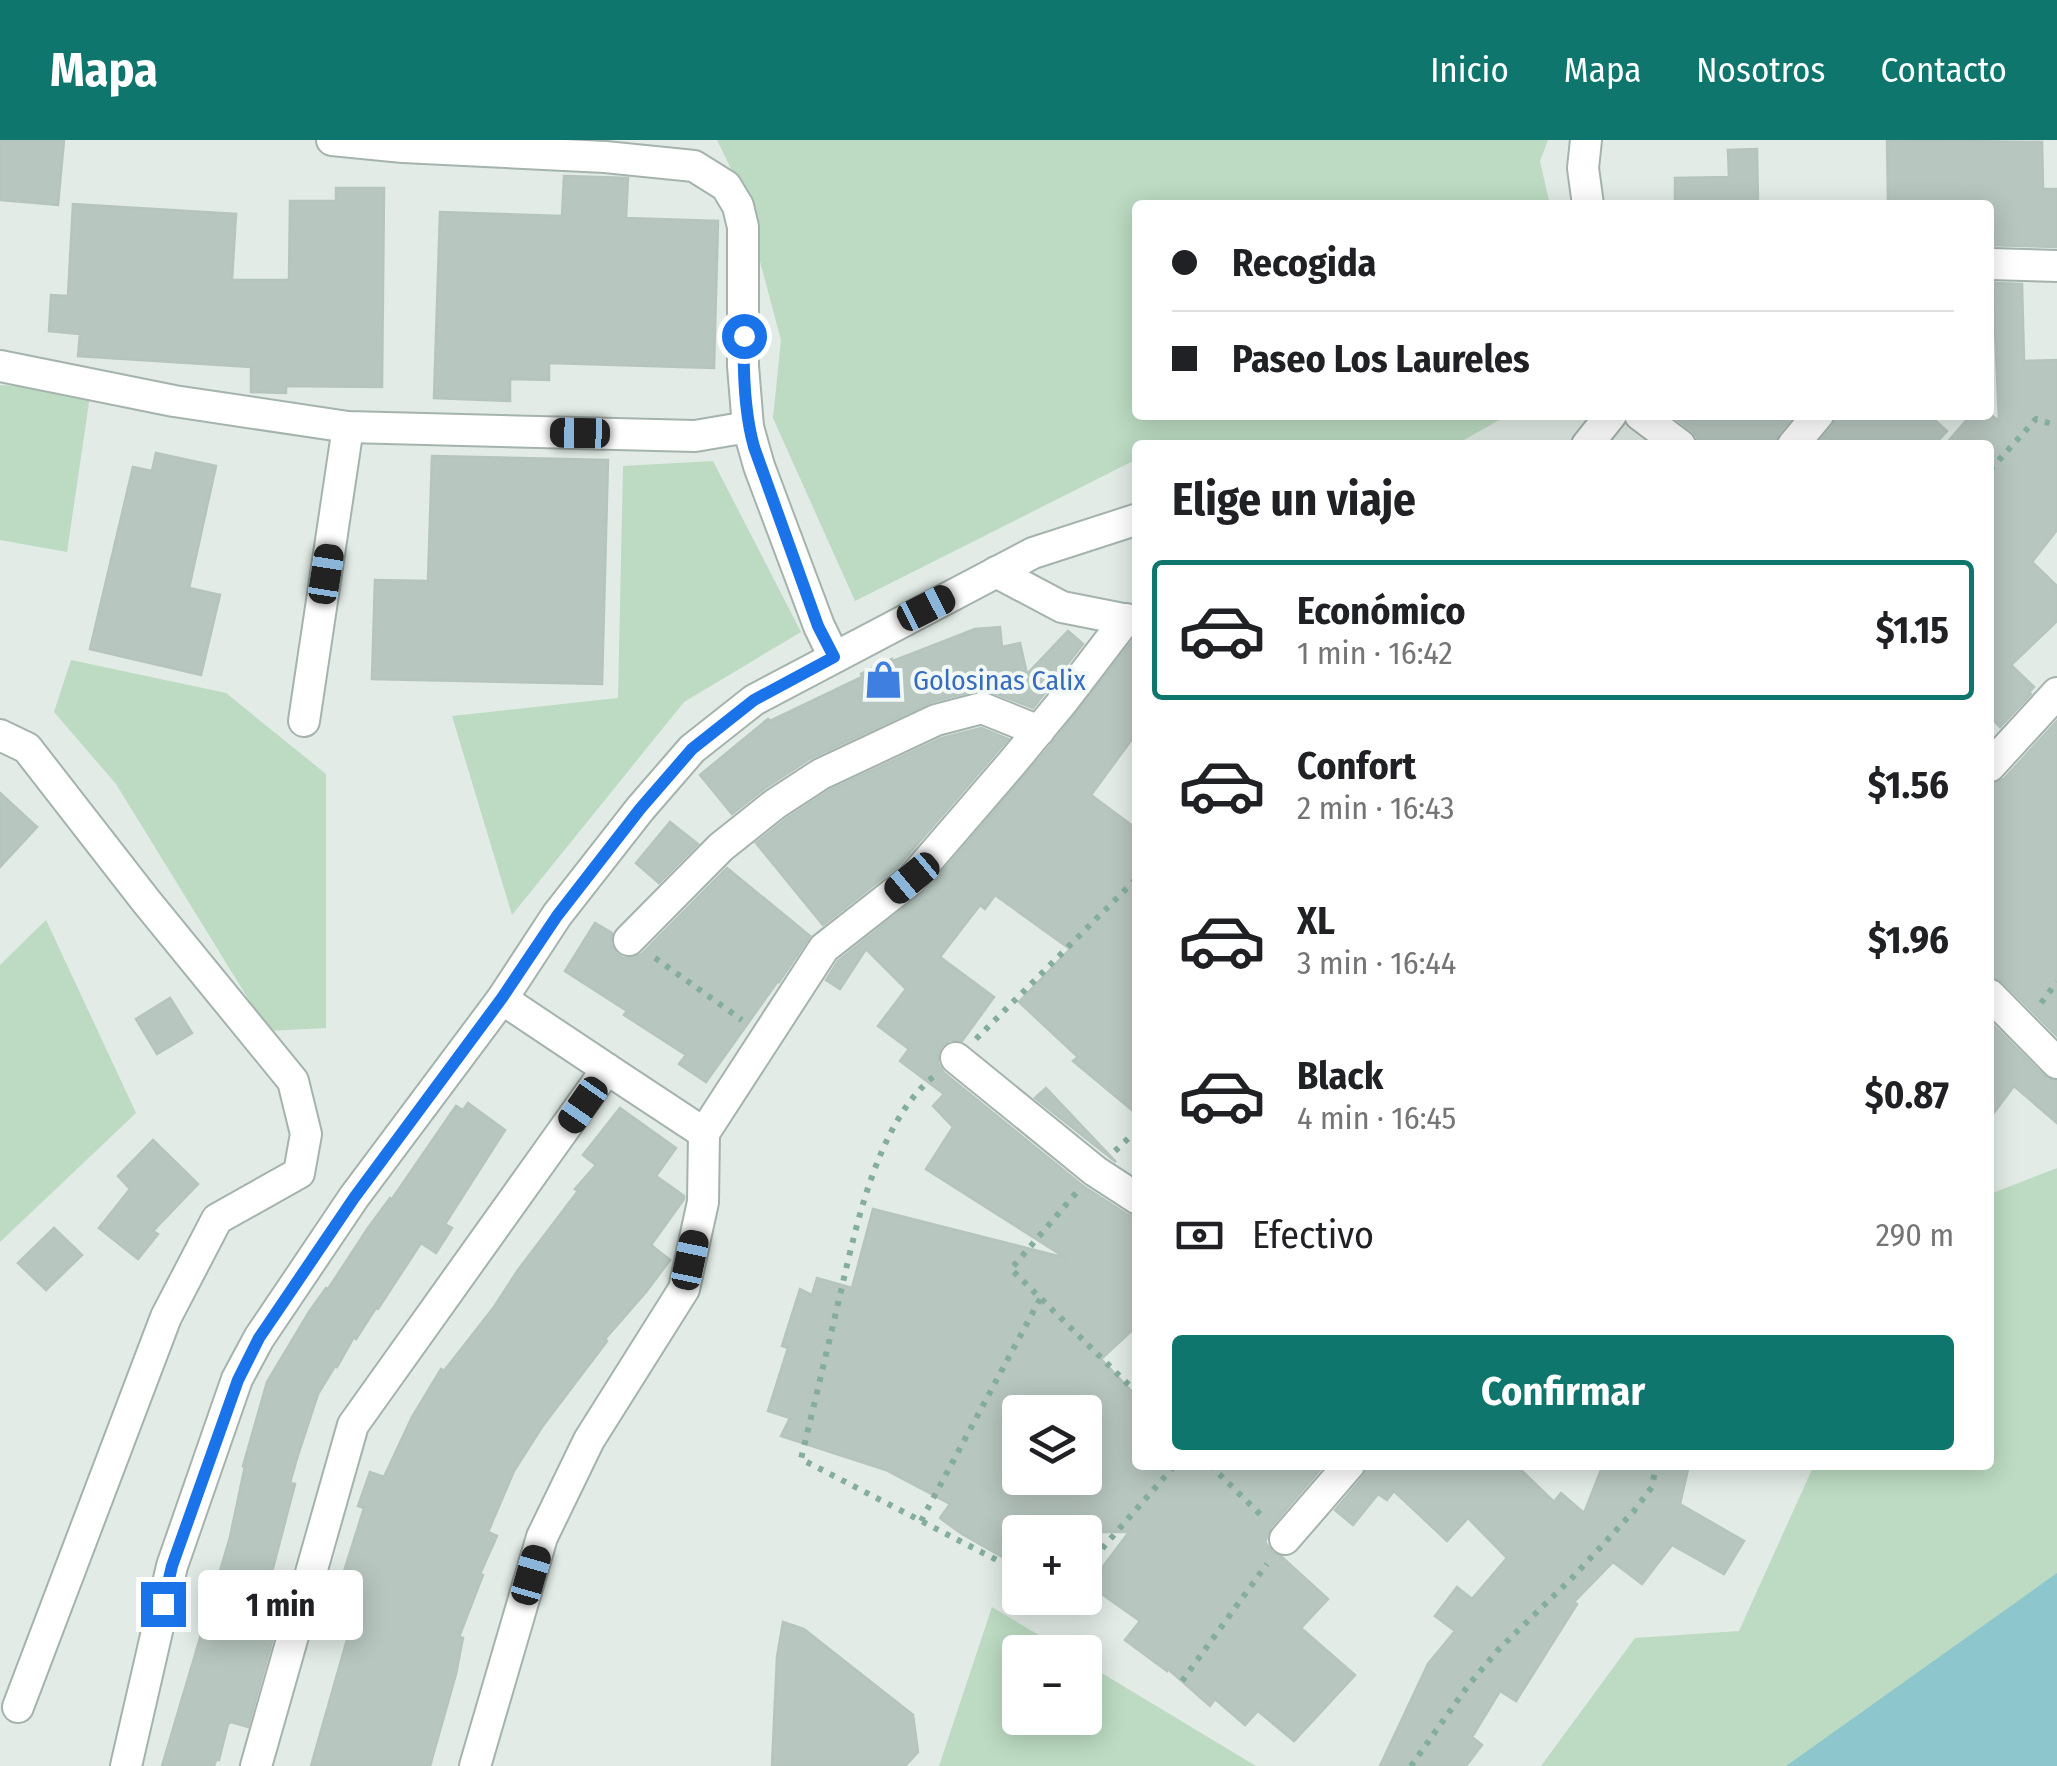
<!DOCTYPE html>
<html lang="es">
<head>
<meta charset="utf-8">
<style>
	body { margin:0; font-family:"Fira Sans Condensed",sans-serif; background:#f2f2f2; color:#202124; height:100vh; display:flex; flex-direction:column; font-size:38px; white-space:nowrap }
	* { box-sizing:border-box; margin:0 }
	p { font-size:32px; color:#757577 }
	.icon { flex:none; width:55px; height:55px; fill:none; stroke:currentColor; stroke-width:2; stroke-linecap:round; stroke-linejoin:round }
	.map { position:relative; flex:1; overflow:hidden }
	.drawer { position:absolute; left:1132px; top:300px; width:862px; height:1030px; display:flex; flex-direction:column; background:#fff; border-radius:10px; box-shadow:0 5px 25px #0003 }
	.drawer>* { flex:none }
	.hud { position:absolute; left:1132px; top:60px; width:862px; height:220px; border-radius:10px; box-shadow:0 5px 25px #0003; display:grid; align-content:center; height:220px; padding:0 40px; background:#fff }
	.buttons { position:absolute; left:1002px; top:1255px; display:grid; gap:20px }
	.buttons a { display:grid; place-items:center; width:100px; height:100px; border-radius:10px; background:#fff; box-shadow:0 5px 25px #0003; font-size:50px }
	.end { position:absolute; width:45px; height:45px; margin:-22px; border:12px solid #1a73e8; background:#fff; box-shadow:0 0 0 5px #fff }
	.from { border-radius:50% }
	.bubble { position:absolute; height:70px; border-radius:10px; background:#fff; box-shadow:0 5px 25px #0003; font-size:32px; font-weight:700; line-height:70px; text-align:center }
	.car { position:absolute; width:30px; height:60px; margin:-30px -15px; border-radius:12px; box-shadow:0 0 8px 2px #0007; background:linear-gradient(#222 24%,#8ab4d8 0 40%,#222 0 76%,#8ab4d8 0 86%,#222 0) }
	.hud b { display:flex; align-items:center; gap:35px; height:95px; font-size:38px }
	.hud b+b { border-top:2px solid #e0e0e0 }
	.hud i { width:25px; height:25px; background:#202124 }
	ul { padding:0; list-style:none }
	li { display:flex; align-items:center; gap:30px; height:140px; margin:0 20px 15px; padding:0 20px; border:5px solid transparent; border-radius:10px }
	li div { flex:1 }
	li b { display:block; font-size:38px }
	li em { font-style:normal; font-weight:700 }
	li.current { border-color:#0f766e }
	li>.icon { width:90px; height:90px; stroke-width:1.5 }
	h2 { padding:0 40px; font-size:45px; line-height:120px }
	.pay { display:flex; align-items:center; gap:25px; height:110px; padding:0 40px; font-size:38px }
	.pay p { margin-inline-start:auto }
	.action { display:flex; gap:20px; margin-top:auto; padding:20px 40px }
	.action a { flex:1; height:115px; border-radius:10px; background:#0f766e; color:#fff; font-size:40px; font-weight:700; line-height:115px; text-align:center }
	header { display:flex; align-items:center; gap:60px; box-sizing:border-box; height:140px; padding:0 50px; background:#0f766e; color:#fff }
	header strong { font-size:48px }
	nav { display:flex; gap:55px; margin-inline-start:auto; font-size:35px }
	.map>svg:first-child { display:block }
</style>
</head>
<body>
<header>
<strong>Mapa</strong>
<nav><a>Inicio</a><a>Mapa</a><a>Nosotros</a><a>Contacto</a></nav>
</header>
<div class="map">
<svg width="2057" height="1626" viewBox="0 0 2057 1626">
	<rect width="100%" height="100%" fill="#e2ebe6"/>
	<g fill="#bcdbc2">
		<path d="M717 0H1548L1540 21 1550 65H1138V275H1508L1455 305H1138L1137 319 855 461 773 278 781 200 740 47Z"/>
		<path d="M0 245 91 249 67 412 0 400Z"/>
		<path d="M713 321 801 492 684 562 512 775 452 576 618 558 623 326Z"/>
		<path d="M71 520 226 553 326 634V888L268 891 116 644 54 572Z"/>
		<path d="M46 780 136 973 0 1102V825Z"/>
		<path d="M2057 1028V1473L1837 1626H1541L1635 1498 1739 1491 1814 1325H1990V1054Z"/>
		<path d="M992 1467 1067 1512H1020V1578H1085V1523L1256 1626H939Z"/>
	</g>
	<path fill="#8dc7cd" d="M2057 1433V1626H1786Z"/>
	<g fill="#b7c6bf" stroke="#b5c4bd" stroke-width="2.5" fill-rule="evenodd">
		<path d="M0 0H64L58 65 0 60Z"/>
		<path d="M1887 0 2042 2 2043 49H2057V107L1990 105V65H1892V62H1888Z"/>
		<path d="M1757 9 1758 65H1675V38L1729 37 1728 10Z"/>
		<path d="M564 36 628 38 626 78 718 81 714 228 549 223V240L510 239V261L434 258 440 72 562 76Z"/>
		<path d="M336 48H384L382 247 286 246V253L251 252V227L78 216 80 194 49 191 51 155 68 156 73 64 236 74 232 140H289L290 61H336Z"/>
		<path d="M1993 143 2022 144 2024 221 2057 220V390L2032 422 2057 446V481L2011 525 2034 547 2029 552 2031 554 2000 587 1990 577V305H1945L1971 275 1990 274 1999 281Z"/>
		<path d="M1671 275H1794L1778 294 1775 305H1698L1697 297 1692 291Z"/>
		<path d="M1836 275H1929L1947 291 1934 305H1817L1833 286Z"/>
		<path d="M156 313 216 326 189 448 220 455 201 535 90 509 133 327 152 331Z"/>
		<path d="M432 316 608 320 602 544 372 539 375 440 428 441Z"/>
		<path d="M1000 487 1002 507 1020 503 1027 534 1068 491 1083 504 1033 568 989 551 978 550 931 562 811 618 765 648 732 674 700 635 768 579 770 581 862 537 861 534 892 519 893 521 975 489Z"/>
		<path d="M1133 500H1138V591L1091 655 1138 690V975L1073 921 1078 917 1019 862 1070 809 995 755 985 769 980 765 940 817 994 857 962 901 950 900 942 906 938 914V924L944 933 1083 1046 1128 1075 1138 1078V1185L1101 1219 1138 1258V1325H1324L1271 1387 1265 1402 1272 1412 1282 1417 1328 1459 1301 1488 1355 1535 1294 1601 1258 1571 1245 1585 1215 1559 1210 1566 1168 1529 1167 1531 1125 1500 1140 1481 1089 1445 1129 1392H1020V1427L962 1394 940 1378 950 1364 886 1330 781 1296 790 1278 768 1271 788 1208 782 1206 800 1149 812 1155 817 1138 852 1148 873 1069 1066 1118 926 1029 953 987 933 966 944 954 900 921 909 909 878 886 906 849 866 809 840 849 826 840 838 821 926 751 1051 605ZM1020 1272H1085V1338H1020Z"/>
		<path d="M2057 581V896L2003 842 1990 837V644L2004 639Z"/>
		<path d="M981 588 1008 599 899 725 823 785 756 703 786 679 830 650 942 598Z"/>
		<path d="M0 653 37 687 0 727Z"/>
		<path d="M670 682 698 704 659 743 636 723Z"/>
		<path d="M727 728 810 796 779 842 778 841 706 942 679 924 686 915 624 875 627 871 565 831 595 783 612 793 611 804 617 814 623 818H633L642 814Z"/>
		<path d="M170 858 192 893 157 914 136 879Z"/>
		<path d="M1990 882 2044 936 2057 941V983L2014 946 1990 978Z"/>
		<path d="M1046 948 1116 1022 1035 958Z"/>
		<path d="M468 963 505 990 445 1084 452 1088 436 1113 421 1103 378 1169 376 1168 356 1199 354 1197 337 1227 335 1226 318 1254 298 1315 290 1343 295 1344 256 1493 273 1498 248 1587 231 1582 228 1584 219 1620H216L214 1626H162L230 1397 245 1326H243L267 1242 309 1172 326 1148 328 1149 368 1088 390 1058 392 1059 456 966 463 970Z"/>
		<path d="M620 968 676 1008 656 1036 684 1056V1059L651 1105 670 1120 646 1152 605 1199 607 1201 542 1287 514 1331 488 1392 497 1396 480 1434 483 1435 459 1497 463 1498 456 1534 430 1626H311L362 1447 341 1441 364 1368 358 1366 370 1332 384 1337 412 1277 441 1229 444 1231 494 1167 518 1130 578 1051 575 1049 596 1025 583 1015Z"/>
		<path d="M153 1000 198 1044 153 1091 158 1094 138 1119 99 1088 130 1049 118 1036Z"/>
		<path d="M54 1088 82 1115 46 1150 18 1123Z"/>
		<path d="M1367 1325H1516L1554 1362 1561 1353 1584 1373 1603 1325H1689L1680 1364 1744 1401 1724 1434 1672 1405 1642 1444 1613 1422 1574 1462 1577 1464 1516 1561 1500 1551 1472 1597 1482 1605 1466 1626H1380L1428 1524 1455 1491 1435 1476 1457 1447 1472 1459 1507 1418 1468 1378 1447 1401 1394 1351 1387 1360 1378 1354 1353 1385 1335 1370 1363 1337Z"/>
		<path d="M783 1482 804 1489 913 1575 918 1612 905 1626H772L777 1517Z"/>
	</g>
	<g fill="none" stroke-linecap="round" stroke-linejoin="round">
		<defs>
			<g id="minor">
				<path d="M332 0 403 7 605 17 694 26 726 46 738 66 743 87V226L748 287"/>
				<path d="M1586 0 1583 28 1588 65"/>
				<path d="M1990 124 2057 126"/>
				<path d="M0 226 174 261 348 287 695 296 748 287 759 326 819 486 834 517"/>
				<path d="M1640 275 1680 305"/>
				<path d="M1587 305 1611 275"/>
				<path d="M1793 305 1818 275"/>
				<path d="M996 432 1062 467 1138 482"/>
				<path d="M304 581 348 287"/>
				<path d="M0 595 27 608 146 761 293 941 306 994 299 1033 217 1079 166 1177 18 1567"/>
				<path d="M1990 626 2057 553"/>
				<path d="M629 800 721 707 775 664 821 634 936 580 982 568 1039 591"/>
				<path d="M1990 855 2057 923"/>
				<path d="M956 918 1095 1031 1138 1059"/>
				<path d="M607 929 704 993"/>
				<path d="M1285 1399 1349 1325"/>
				<path d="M126 1626 172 1426 237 1239 259 1198 354 1057 502 859 557 775 640 669 692 609 754 560 1033 413 1138 379"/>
				<path d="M256 1626 353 1285 607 929 502 859"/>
				<path d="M475 1626 542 1397 589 1300 684 1149 703 1062 704 993 824 808 912 739 1012 623 1064 560 1126 479"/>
			</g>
		</defs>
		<use href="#minor" stroke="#a5b3ad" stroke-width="34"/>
		<g stroke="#84ad9d" stroke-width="6" stroke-dasharray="5 8" stroke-linecap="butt">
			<path d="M1990 330 2036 279 2057 286"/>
			<path d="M655 818 742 880"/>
			<path d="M2041 863 2057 842"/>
			<path d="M976 899 1138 737"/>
			<path d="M933 937C874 986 854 1097 837 1168 825 1219 813 1269 801 1319L1020 1432"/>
			<path d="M1115 1011 1138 989"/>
			<path d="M1076 1053 1011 1129 1138 1254"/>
			<path d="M1210 1325 1263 1377"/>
			<path d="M921 1381 1040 1159"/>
			<path d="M1085 1428 1175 1325"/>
			<path d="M1182 1541 1267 1424"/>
			<path d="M1411 1626 1467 1547 1498 1510 1572 1438 1633 1372 1652 1347 1656 1325"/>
		</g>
		<use href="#minor" stroke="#fff" stroke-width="30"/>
	</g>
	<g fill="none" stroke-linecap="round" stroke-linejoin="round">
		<path stroke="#1a73e8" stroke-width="12" d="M163 1464 172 1426 238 1240 259 1198 354 1058 502 858 557 776 640 669 692 609 754 560 834 517 818 486 754 307C744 271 743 233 744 196"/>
	</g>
	<defs>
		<symbol id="shop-bare" viewBox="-9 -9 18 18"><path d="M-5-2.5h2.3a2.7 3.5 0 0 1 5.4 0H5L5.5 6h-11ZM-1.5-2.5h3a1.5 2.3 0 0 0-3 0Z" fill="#3f7fe0" stroke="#f2f8f5" stroke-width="2.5" paint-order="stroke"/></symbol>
	</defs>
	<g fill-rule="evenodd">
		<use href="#shop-bare" x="856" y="512" width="55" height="55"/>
	</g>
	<g text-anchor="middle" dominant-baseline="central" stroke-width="8" stroke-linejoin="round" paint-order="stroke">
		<g font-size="28" fill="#366cbe" stroke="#f2f8f5" text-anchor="start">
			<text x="913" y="540">Golosinas Calix</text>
		</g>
	</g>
</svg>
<div class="buttons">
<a><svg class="icon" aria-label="layers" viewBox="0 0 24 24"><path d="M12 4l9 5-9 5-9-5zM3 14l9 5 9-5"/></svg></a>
<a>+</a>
<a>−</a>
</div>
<i class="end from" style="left:744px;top:196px"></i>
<i class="end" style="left:163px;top:1464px"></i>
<div class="bubble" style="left:198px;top:1430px;width:165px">1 min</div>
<i class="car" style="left:580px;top:293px;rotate:271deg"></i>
<i class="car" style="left:326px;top:434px;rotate:9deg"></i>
<i class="car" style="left:926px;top:468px;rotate:63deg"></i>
<i class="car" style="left:912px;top:738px;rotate:230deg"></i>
<i class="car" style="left:583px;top:965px;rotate:215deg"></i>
<i class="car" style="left:690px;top:1120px;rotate:12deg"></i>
<i class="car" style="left:531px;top:1435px;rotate:16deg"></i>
<div class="hud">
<b><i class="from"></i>Recogida</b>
<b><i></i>Paseo Los Laureles</b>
</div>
<section class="drawer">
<h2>Elige un viaje</h2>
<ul>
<li class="current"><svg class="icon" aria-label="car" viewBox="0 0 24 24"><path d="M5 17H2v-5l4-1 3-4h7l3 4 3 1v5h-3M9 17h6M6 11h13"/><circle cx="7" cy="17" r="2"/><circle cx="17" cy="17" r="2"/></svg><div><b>Económico</b><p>1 min · 16:42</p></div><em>$1.15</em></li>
<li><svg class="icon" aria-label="car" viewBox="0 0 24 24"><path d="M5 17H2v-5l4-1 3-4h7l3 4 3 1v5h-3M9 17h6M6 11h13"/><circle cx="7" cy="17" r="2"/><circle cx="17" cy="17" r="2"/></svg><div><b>Confort</b><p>2 min · 16:43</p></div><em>$1.56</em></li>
<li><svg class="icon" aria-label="car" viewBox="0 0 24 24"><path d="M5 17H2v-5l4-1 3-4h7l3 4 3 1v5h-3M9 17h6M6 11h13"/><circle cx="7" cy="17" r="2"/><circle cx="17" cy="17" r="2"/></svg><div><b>XL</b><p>3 min · 16:44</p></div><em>$1.96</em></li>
<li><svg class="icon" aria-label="car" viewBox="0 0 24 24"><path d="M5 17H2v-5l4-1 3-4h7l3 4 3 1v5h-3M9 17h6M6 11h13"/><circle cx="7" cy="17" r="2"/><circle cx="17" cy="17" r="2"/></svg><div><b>Black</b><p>4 min · 16:45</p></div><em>$0.87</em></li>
</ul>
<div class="pay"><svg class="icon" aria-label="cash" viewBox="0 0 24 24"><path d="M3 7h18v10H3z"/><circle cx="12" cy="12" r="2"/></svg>Efectivo<p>290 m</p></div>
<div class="action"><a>Confirmar</a></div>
</section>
</div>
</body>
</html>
